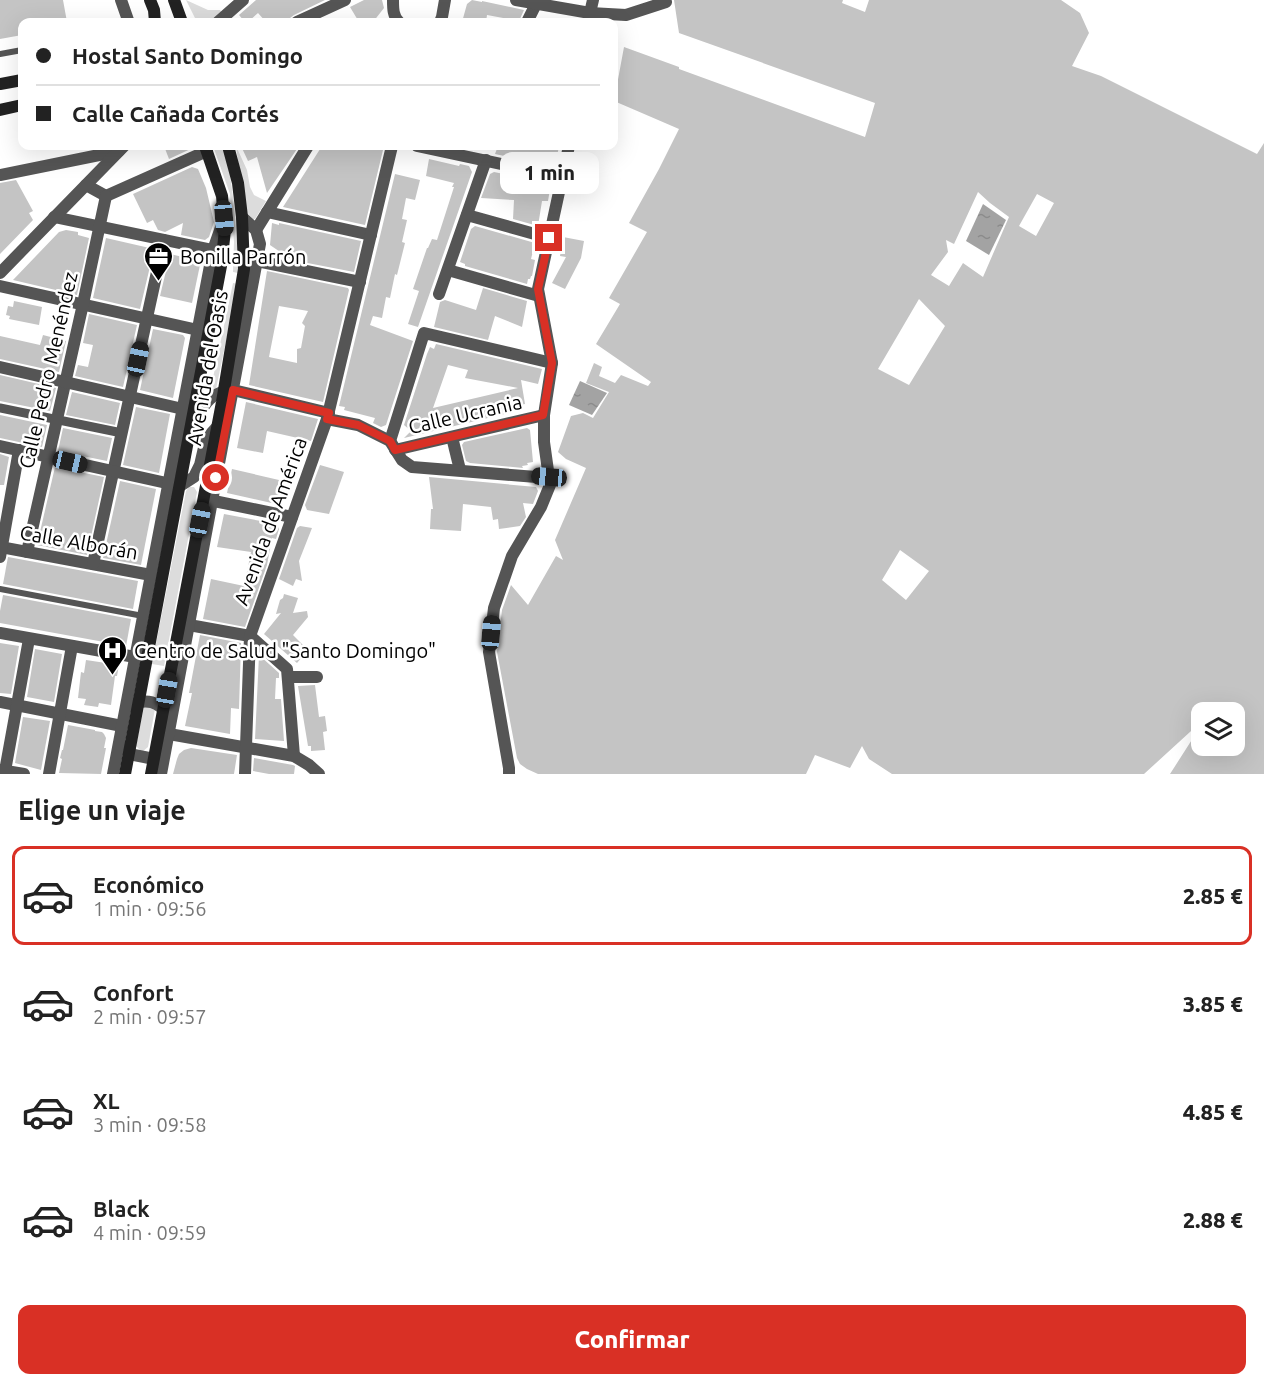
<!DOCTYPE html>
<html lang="es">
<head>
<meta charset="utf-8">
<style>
	body { margin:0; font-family:Ubuntu,sans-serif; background:#f6f6f6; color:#222; height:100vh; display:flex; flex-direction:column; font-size:22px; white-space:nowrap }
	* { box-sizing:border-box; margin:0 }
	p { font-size:20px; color:#767676 }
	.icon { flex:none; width:33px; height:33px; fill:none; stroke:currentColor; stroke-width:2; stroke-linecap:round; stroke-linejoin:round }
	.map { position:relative; height:774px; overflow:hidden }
	.sheet { display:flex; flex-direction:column; background:#fff; flex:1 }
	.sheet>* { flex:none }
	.top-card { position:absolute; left:18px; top:18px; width:600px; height:132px; border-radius:12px; box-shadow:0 6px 24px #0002; display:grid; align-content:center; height:132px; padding:0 18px; background:#fff }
	.fabs { position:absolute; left:1191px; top:702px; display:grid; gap:12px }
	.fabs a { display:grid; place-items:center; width:54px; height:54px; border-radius:12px; background:#fff; box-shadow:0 6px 24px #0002; font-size:30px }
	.end { position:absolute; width:27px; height:27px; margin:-14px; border:8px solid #d93025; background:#fff; box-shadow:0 0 0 3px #fff }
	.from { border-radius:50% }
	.bubble { position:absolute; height:42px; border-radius:12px; background:#fff; box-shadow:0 6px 24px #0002; font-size:20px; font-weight:800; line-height:42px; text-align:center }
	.car { position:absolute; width:18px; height:36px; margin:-18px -9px; border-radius:8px; box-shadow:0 0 4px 2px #0007; background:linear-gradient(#222 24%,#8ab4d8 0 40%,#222 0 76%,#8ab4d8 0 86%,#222 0) }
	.top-card b { display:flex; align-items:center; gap:21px; height:57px; font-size:22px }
	.top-card b+b { border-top:2px solid #e0e0e0 }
	.top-card i { width:15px; height:15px; background:#222 }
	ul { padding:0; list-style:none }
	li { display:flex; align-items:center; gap:18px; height:99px; margin:0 12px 9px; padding:0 6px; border:3px solid transparent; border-radius:12px }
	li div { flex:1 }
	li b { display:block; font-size:22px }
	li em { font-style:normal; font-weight:800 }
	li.active { border-color:#d93025 }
	li>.icon { width:54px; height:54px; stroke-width:1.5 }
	h2 { padding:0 18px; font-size:27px; line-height:72px }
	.primary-button { display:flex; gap:12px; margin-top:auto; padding:12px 18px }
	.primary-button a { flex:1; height:69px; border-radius:12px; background:#d93025; color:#fff; font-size:24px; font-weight:800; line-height:69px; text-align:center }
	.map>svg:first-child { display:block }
</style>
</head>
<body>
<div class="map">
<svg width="1264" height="774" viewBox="0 0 1264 774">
	<defs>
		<pattern id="water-ripples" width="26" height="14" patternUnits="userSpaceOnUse" patternTransform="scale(1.5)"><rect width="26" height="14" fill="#a3a3a3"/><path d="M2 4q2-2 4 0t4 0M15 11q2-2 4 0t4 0" fill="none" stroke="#8b8b8b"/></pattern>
	</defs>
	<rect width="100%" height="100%" fill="#fff"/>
	<g fill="#dcdcdc">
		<path d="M186 0 208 10H220L222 13 210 22H197Z"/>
		<path d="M213 146H224C234 188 237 229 238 273L233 272 234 242 230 194Z"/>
		<path d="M236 146 247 170 250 187 254 195 266 201 255 219H253L245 210Z"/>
		<path d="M233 283 238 284 216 389 210 392Z"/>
		<path d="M189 487H194L197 492 164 666 152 664 186 491Z"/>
		<path d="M146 704 155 709 148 747 142 752 136 746 144 707Z"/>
	</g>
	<g fill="url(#water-ripples)">
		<path d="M983 204 1006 220 989 255 966 241Z"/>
		<path d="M580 381 607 393 592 415 569 405Z"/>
	</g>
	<g fill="#c4c4c4" fill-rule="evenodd">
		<path d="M0 0H63L67 22H22V35L0 39Z"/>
		<path d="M256 0H325L294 15 290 18 289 22H266L258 13 248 22H245L239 15Z"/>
		<path d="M364 0H382L384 8 373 22H359L350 7Z"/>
		<path d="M472 0 482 2V1L524 10 519 21 487 15 486 22H462L467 4Z"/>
		<path d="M674 0H843L842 3 865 12 869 0H1061L1080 13 1089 33 1072 66 1101 76 1257 154 1264 143V774H1170L1202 724V746H1234V712H1202V721L1144 774H892L869 759 862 746 850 768 815 755 806 774H538L527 769 520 764 517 758 497 652 502 610 511 585 528 605 556 556 563 560 555 540 586 468 566 459 558 452 571 416 583 413 593 418 609 392 586 383 594 363 602 367 599 376 615 383 621 375 648 386 651 382 596 344 620 304 609 298 647 232 629 223 659 169 679 129 614 101 624 47 679 67V69L865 137 875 103 679 33ZM978 192 990 203 1009 217 983 277 963 263 949 286 931 275 948 252 946 240 954 244ZM1037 194 1054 203 1036 236 1019 226ZM919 299 945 326 909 385 878 369ZM900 550 929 571 906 600 882 580Z"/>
		<path d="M164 146H197L169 159Z"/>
		<path d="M241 146H299L267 193 257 157 248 161Z"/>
		<path d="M322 146H377L376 149 383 150 365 225 283 207Z"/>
		<path d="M498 146H559L556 162 550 166 495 154Z"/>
		<path d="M429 159 459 166 460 164 469 166 472 172 418 327 408 324 419 291 413 289 427 248H428L432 239 437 240 454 187H452L454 183 426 176Z"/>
		<path d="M192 167 198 169 206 188 214 222 209 237 205 240 181 235 183 223 165 232 158 230 153 220 147 223 133 194Z"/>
		<path d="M494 172 545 182 544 188 550 189 548 201H542L538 226 513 219 514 200 481 198 490 174Z"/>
		<path d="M395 174 420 180 415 200 406 198 402 219 407 220 402 242 405 243 397 275 395 274 390 298 386 297 382 318 373 316 370 325 413 341 386 425 381 427 373 423 375 418 344 410 345 407 339 406Z"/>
		<path d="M16 180 33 211 29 213 33 220 0 254V183Z"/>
		<path d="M272 223 279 225V223L361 241 354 272 292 260 270 245Z"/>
		<path d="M475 226 535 243 531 259 535 260 532 276H531L530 279H528L527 284 465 266V264L460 262 471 229Z"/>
		<path d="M66 230 78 232V235L89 238 77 295 13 280 59 232Z"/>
		<path d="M563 237 584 241 581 258 565 289 552 283 566 257 560 256Z"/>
		<path d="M106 238 154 249 150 258H152L140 309 93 298Z"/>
		<path d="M170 254 196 260 200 265 192 303 160 296Z"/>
		<path d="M267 271 348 288 349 290 323 402 249 385ZM279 306 308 311 302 323 305 326 301 348 297 349V363L269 357Z"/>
		<path d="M483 288 527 301 522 327 495 316 488 340 434 327 440 302 445 300 476 310Z"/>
		<path d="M14 301 42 307 39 325 9 319 10 316 6 315 8 306 13 307Z"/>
		<path d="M89 314 137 325 123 387 75 376 78 365 88 367 93 345 83 343Z"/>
		<path d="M153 329 183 335 185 338 173 398 140 390Z"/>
		<path d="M43 335 66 341 59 372 0 359V336L40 345Z"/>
		<path d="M436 344 542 369 538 384 521 380 525 404 520 405 521 410 404 438 411 431 404 425 427 354 430 347 434 349ZM448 365 468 370 465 378 518 388 433 408Z"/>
		<path d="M0 375 56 388 50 411 0 401Z"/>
		<path d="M72 392 120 403 115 425 66 415Z"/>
		<path d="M246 402 318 419 311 441 267 431 263 453 237 448Z"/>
		<path d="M136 407 170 414 159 473 123 465Z"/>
		<path d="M0 415 47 425 42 447 0 438Z"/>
		<path d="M63 428 112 438 107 461 58 451Z"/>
		<path d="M527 428 530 430 533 462 527 463 528 465 522 466 523 468 470 463 466 461 462 445 464 442Z"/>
		<path d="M0 454 9 457 4 485H0Z"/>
		<path d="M320 465 344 472 329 514 307 510 305 505Z"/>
		<path d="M55 467 104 477 87 555 37 545Z"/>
		<path d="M232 469 279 480 278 485 281 486 276 504 227 493Z"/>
		<path d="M429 477 536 487 538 491 533 504 523 503 526 517 520 526 499 529 498 519 493 520 491 507 463 504 461 531 430 529 431 509H433Z"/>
		<path d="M120 481 156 489 141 565 103 558Z"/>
		<path d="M224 514 277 524 279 529 276 539 272 538 267 565 245 627 203 619 211 579 244 586 249 562 251 552 217 547Z"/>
		<path d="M300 526 312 528 299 561 302 581 296 579 293 586 279 579 297 528Z"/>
		<path d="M8 557 138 581 133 609 3 584Z"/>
		<path d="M284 594 298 598 293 613 307 611 308 617 293 635 308 650 297 663 264 634 281 613 276 614 280 600 283 598Z"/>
		<path d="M3 595 131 619 126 646 0 623V611Z"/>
		<path d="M200 635 241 643 239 709 231 708 230 734 185 726 192 693H189Z"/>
		<path d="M0 643 19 646 11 694 0 693Z"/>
		<path d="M35 649 62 654 54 702 27 697Z"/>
		<path d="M259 655 279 673V678H276L275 699H281L284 741 255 739Z"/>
		<path d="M86 660 119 665 117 676H115L111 705 99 703 98 707 84 705 86 699 78 698 81 672 84 673Z"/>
		<path d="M315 685 319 717 325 716 327 731 323 732 325 750 311 751V746H308L298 686Z"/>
		<path d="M23 717 50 721 41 770 15 763Z"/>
		<path d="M68 725 95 730V731L102 732 104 734 106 738 104 748H106L101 774 59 773 62 759 60 758 62 750H63Z"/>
		<path d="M191 748 237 755 234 774H173L177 759 179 754 184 750Z"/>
		<path d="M254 758 293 765 295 766 294 774H269L253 771Z"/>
	</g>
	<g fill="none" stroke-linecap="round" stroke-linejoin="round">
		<g stroke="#555" stroke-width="6">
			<path d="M0 54 22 50"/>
			<path d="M0 589 143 616"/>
		</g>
		<path stroke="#555" stroke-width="9" d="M0 408 122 433"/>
		<g stroke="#555" stroke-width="12">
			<path d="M121 0 128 20"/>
			<path d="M590 13 593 0"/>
			<path d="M218 22 243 0"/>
			<path d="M527 22 536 4"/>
			<path d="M417 146 562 177"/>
			<path d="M0 175 119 151"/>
			<path d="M86 185 106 196 207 151"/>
			<path d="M267 212 371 235"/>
			<path d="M467 215 549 238"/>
			<path d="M54 217 213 250"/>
			<path d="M257 261 360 282"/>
			<path d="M448 270 539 296"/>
			<path d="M0 286 198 330"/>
			<path d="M439 294 486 160"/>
			<path d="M452 437 460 470"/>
			<path d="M390 441 424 333 552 363"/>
			<path d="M204 499 292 517"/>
			<path d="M0 547 151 575"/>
			<path d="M27 552 83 304 106 196"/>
			<path d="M0 557 19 450"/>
			<path d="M93 564 164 240"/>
			<path d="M189 625 250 636 287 669 294 756"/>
			<path d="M288 677H317"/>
			<path d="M0 702 122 726"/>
			<path d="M169 734 294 756 309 765 319 774"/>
			<path d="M0 770 24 774"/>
			<path d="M5 771 29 639"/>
			<path d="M49 774 72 646"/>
			<path d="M245 774 250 636 327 419"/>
		</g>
		<g stroke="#555" stroke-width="12">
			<path d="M393 0C393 9 393 16 399 22"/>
			<path d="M516 0 590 13 626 15 666 2"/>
			<path d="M297 22 345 0"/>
			<path d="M440 22 442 17 445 0"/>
			<path d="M392 146 327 419 358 425 390 441 402 460 412 467 549 478"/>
			<path d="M256 230 308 146"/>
			<path d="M0 273 124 146"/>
			<path d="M0 367 183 409"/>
			<path d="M190 429C203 408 207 392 233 390L329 413"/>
			<path d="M0 446 180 486 194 477 200 465 206 439 217 427"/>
			<path d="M395 450 544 415"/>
			<path d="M0 633 135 657"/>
			<path d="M130 705C147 698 158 701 169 716"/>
			<path d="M124 746 129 754 154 759 162 753"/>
			<path d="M113 774 213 250 224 219"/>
			<path d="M161 774 260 244 256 230 242 217"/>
			<path d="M509 774V768L489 652 494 608 512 556 541 507 550 485 544 442V415L552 363 538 289 569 146"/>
		</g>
		<g stroke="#222" stroke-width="12">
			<path d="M150 0 154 10 155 22"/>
			<path d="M174 0 182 22"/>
			<path d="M0 84 22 80"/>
			<path d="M0 110 22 105"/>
			<path d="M125 774 221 266 225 230 222 196 205 146"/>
			<path d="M151 774 222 402 244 269 242 217 238 183 228 146"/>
		</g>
	</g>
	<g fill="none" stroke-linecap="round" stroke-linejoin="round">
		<path stroke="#d93025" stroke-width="8" d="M216 478 233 390 329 413 327 419 358 425 390 441 395 450 543 415 552 363 538 289 549 238"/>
	</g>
	<defs>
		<symbol id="office-pin" viewBox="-11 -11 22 30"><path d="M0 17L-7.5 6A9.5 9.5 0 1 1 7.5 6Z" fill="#000" stroke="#fff"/><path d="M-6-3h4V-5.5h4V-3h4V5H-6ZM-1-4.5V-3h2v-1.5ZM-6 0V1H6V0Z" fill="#fff"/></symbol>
		<symbol id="hospital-pin" viewBox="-11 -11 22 30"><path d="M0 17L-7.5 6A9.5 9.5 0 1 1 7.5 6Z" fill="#000" stroke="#fff"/><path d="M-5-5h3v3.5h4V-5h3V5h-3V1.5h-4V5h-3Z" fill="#fff"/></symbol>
	</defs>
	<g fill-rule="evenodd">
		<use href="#office-pin" x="142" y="240" width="33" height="45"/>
		<use href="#hospital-pin" x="96" y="634" width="33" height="45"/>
	</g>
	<g text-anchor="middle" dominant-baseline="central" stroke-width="5" stroke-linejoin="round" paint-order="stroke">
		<g font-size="20" fill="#000" stroke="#fff" text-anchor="start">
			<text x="180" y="256">Bonilla Parrón</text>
			<text x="134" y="650">Centro de Salud "Santo Domingo"</text>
		</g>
		<g font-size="20" fill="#000" stroke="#fff">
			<text transform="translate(207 368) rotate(-80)">Avenida del Oasis</text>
			<text transform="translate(48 370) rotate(-77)">Calle Pedro Menéndez</text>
			<text transform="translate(465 414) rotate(-13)">Calle Ucrania</text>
			<text transform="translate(270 521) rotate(-70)">Avenida de América</text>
			<text transform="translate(79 542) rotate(10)">Calle Alborán</text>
		</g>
	</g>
</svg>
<div class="fabs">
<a><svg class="icon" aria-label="layers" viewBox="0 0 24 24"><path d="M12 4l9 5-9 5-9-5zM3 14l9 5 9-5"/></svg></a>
</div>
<i class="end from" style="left:216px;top:478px"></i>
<i class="end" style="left:549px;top:238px"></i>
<div class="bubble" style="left:500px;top:152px;width:99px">1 min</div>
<i class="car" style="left:224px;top:218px;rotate:175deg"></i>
<i class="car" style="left:138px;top:359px;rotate:12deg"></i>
<i class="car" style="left:70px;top:462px;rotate:103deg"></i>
<i class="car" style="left:549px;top:477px;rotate:275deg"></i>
<i class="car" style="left:200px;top:520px;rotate:11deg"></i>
<i class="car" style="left:491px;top:633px;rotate:5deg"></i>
<i class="car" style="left:167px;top:690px;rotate:10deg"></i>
<div class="top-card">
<b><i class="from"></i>Hostal Santo Domingo</b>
<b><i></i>Calle Cañada Cortés</b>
</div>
</div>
<section class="sheet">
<h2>Elige un viaje</h2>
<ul>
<li class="active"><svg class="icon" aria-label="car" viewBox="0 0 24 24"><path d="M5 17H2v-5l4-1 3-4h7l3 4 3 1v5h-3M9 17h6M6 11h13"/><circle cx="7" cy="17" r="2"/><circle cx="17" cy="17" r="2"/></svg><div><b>Económico</b><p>1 min · 09:56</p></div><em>2.85 €</em></li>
<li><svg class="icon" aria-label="car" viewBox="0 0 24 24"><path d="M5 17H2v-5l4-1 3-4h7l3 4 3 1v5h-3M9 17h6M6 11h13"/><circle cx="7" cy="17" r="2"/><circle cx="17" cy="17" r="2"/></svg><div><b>Confort</b><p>2 min · 09:57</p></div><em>3.85 €</em></li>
<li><svg class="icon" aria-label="car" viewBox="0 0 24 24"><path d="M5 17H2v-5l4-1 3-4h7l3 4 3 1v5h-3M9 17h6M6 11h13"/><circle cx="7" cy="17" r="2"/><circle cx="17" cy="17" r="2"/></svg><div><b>XL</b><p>3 min · 09:58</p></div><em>4.85 €</em></li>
<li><svg class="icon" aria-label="car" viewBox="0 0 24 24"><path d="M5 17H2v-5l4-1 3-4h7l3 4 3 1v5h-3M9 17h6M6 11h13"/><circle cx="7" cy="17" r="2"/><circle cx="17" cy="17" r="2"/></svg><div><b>Black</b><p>4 min · 09:59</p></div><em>2.88 €</em></li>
</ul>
<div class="primary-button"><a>Confirmar</a></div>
</section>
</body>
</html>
